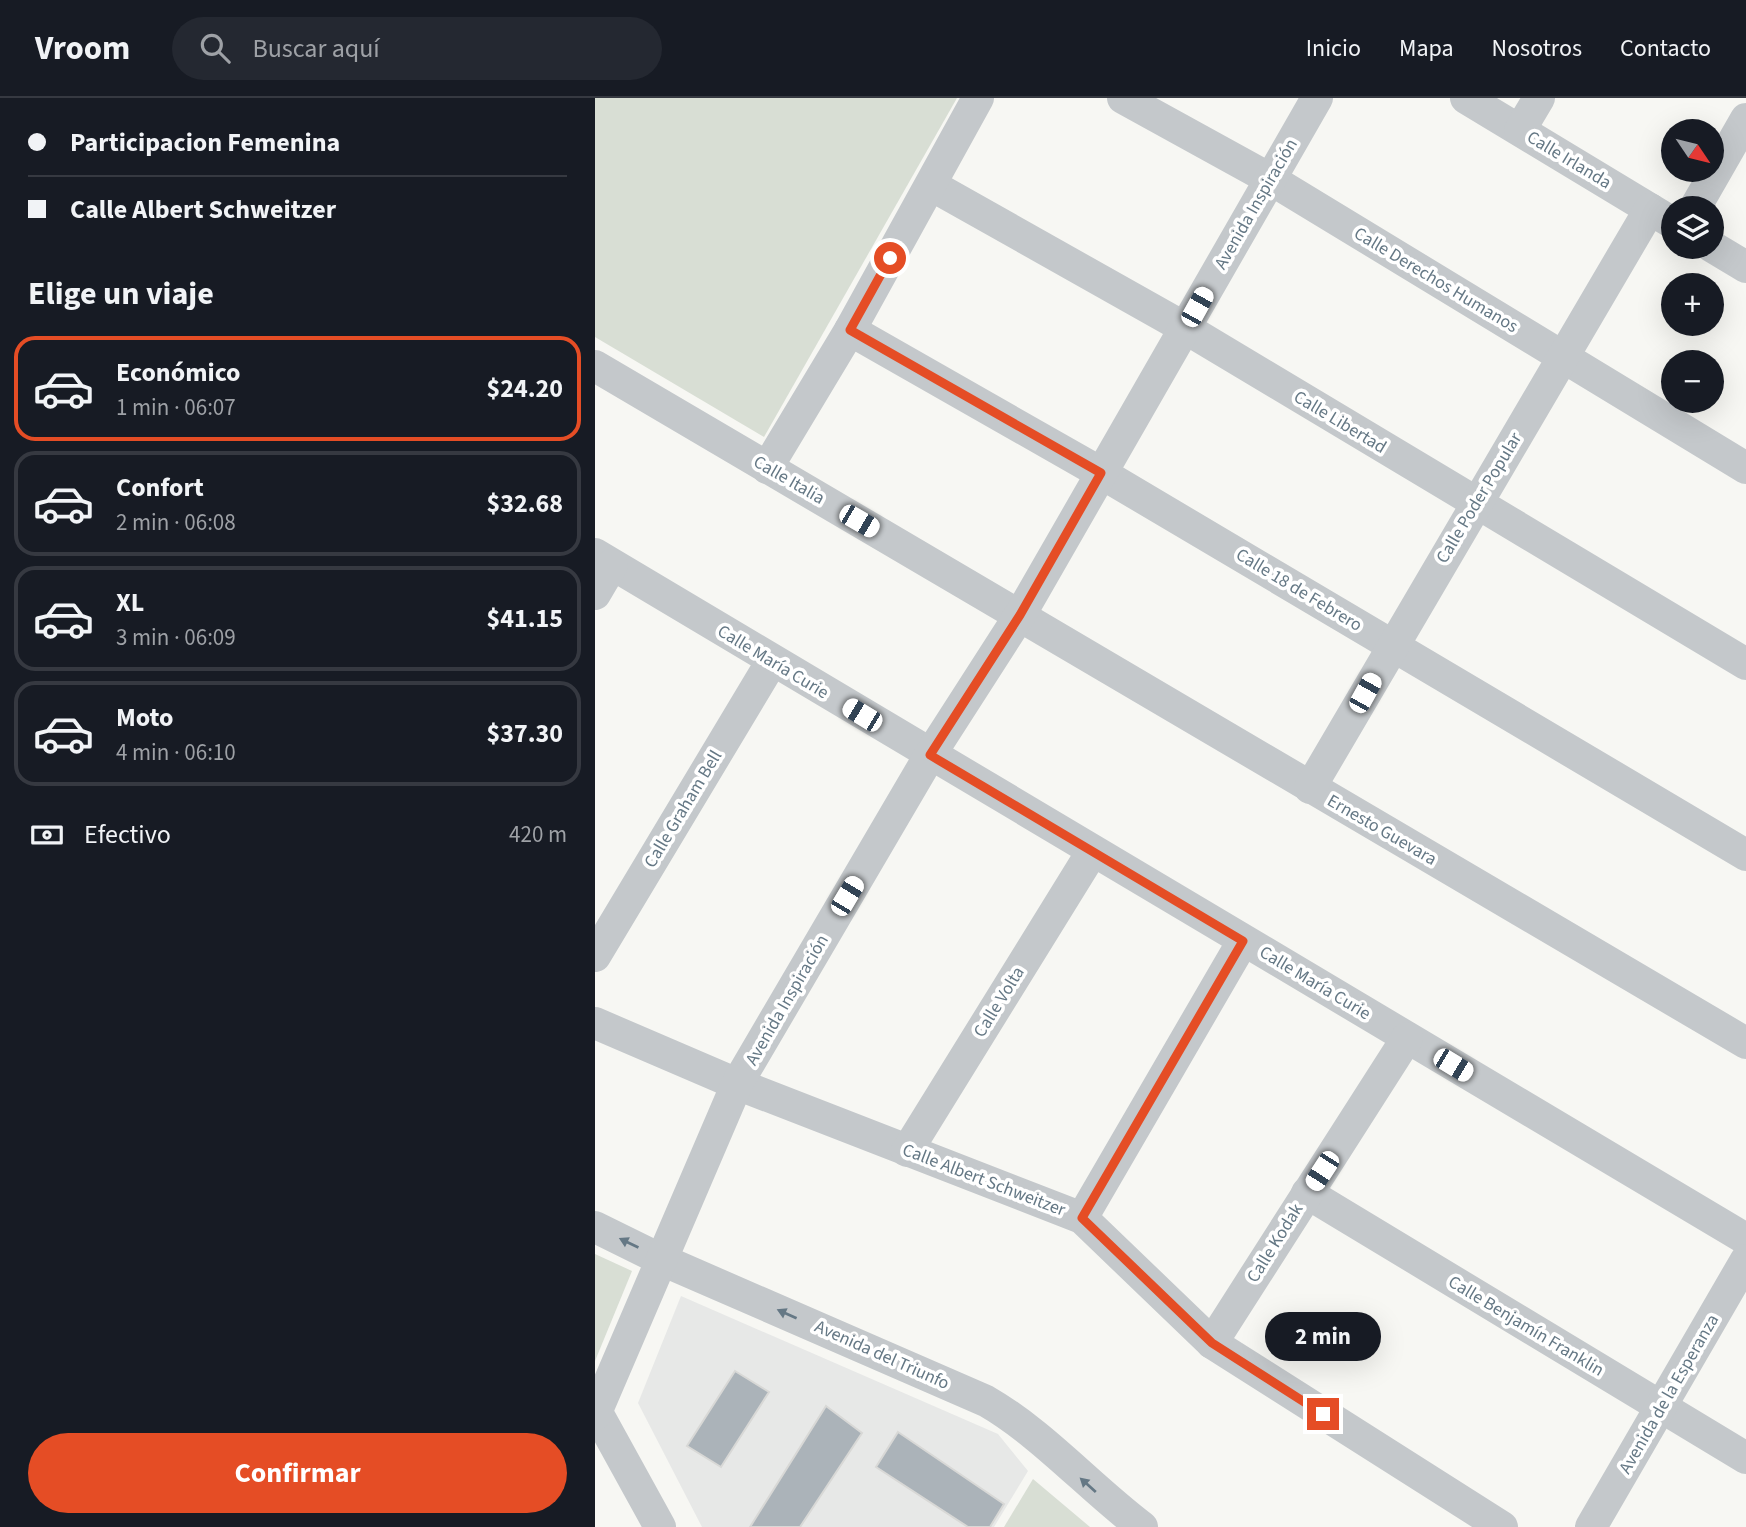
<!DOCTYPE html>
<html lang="es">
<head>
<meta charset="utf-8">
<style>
	body { margin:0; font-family:"Source Sans 3",sans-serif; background:#242831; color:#f1f3f6; height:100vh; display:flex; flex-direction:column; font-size:26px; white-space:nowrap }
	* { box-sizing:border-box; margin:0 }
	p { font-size:23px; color:#9ea1a6 }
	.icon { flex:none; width:38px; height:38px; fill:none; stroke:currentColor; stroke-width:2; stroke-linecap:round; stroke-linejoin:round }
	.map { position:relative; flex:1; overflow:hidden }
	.sheet { display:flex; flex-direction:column; background:#171b24; width:595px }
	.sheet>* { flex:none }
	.hud { display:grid; align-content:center; height:154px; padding:0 28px; background:#171b24 }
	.needle { width:46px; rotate:125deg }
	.buttons { position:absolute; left:1066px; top:21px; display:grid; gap:14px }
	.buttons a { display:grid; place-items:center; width:63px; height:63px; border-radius:50%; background:#171b24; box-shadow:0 7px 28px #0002; font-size:35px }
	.end { position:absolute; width:32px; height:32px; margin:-16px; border:9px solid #e54d25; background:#fff; box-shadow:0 0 0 4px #fff }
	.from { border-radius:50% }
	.bubble { position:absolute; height:49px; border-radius:24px; background:#171b24; box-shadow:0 7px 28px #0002; font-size:23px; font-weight:700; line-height:49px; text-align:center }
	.car { position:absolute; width:21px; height:42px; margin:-21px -10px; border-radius:9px; box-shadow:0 0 5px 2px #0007; background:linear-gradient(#fff 24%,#345 0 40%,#fff 0 76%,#345 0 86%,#fff 0) }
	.hud b { display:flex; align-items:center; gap:24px; height:66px; font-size:26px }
	.hud b+b { border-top:2px solid #363941 }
	.hud i { width:18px; height:18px; background:#f1f3f6 }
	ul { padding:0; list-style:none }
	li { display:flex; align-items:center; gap:21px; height:105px; margin:0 14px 10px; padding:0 14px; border:4px solid #363941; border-radius:21px }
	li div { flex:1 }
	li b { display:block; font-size:26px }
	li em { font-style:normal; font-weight:700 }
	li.active { border-color:#e54d25 }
	li>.icon { width:63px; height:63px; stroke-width:1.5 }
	h2 { padding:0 28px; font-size:32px; line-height:84px }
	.pay { display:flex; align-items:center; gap:18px; height:77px; padding:0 28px; font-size:26px }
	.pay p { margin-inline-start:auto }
	.button { display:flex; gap:14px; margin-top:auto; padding:14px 28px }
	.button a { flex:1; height:80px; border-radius:42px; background:#e54d25; color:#fff; font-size:28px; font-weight:700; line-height:80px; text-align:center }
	header { display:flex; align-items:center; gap:42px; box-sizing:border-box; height:98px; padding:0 35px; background:#171b24; border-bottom:2px solid #363941 }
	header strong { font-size:33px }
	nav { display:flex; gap:38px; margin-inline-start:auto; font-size:24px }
	.search { width:490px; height:63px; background:#242831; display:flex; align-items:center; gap:18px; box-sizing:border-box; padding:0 24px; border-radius:38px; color:#9ea1a6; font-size:26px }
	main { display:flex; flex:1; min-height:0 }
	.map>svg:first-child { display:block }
</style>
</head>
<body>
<header>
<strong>Vroom</strong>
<div class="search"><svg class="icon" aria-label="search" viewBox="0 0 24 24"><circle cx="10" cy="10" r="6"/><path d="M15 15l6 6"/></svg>Buscar aquí</div>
<nav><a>Inicio</a><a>Mapa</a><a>Nosotros</a><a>Contacto</a></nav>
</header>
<main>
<section class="sheet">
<div class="hud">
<b><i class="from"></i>Participacion Femenina</b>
<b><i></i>Calle Albert Schweitzer</b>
</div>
<h2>Elige un viaje</h2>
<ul>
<li class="active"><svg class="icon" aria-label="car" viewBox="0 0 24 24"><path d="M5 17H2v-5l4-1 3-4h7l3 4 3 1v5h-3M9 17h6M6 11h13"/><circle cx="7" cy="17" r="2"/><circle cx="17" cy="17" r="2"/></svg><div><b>Económico</b><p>1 min · 06:07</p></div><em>$24.20</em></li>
<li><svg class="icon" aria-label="car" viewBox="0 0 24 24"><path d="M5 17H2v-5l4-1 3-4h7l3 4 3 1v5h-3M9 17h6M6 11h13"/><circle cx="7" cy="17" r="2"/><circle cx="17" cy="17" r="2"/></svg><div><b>Confort</b><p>2 min · 06:08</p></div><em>$32.68</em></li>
<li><svg class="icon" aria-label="car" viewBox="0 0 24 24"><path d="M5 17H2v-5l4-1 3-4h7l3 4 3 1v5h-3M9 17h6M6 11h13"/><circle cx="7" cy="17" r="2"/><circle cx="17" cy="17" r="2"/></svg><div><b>XL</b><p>3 min · 06:09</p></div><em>$41.15</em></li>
<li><svg class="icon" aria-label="car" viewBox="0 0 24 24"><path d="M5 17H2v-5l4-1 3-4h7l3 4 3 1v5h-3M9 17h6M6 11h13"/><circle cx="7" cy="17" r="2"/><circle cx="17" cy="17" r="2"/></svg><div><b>Moto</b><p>4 min · 06:10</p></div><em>$37.30</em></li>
</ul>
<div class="pay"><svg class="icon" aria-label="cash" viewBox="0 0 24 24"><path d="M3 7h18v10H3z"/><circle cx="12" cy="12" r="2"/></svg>Efectivo<p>420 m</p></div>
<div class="button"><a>Confirmar</a></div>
</section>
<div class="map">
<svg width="1151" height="1429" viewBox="0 0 1151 1429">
	<rect width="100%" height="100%" fill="#f7f7f3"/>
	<path fill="#e7e8e7" d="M86 1198 403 1336 433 1373 399 1429H107L43 1305Z"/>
	<g fill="#d8ded4">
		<path d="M0 0H362L169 339 0 239Z"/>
		<path d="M0 1156 37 1173 0 1263Z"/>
		<path d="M438 1381 495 1429H409Z"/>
	</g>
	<g fill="#abb3b9" stroke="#d8d8d6" stroke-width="2">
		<path d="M140 1273 174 1294 126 1369 92 1348Z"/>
		<path d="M231 1308 267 1335 205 1429H155Z"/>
		<path d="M303 1334 409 1406 395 1429H373L281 1369Z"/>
	</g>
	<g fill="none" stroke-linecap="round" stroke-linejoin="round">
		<g stroke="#c4c8cb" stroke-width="32">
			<path d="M528 0 675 81 1151 370"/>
			<path d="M871 0 1078 125"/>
			<path d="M925 32 944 0"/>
			<path d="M336 87 590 230 1151 566"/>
			<path d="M1100 110 1151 21"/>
			<path d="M1116 148 1151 169"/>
			<path d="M255 232 506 375 1151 757"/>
			<path d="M0 268 1151 945"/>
			<path d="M172 370 255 232 383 0"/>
			<path d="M0 456 1151 1141"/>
			<path d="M0 496 17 467"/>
			<path d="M715 690 1055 111"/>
			<path d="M0 858 177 563"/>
			<path d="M0 925 142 986 487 1120 617 1245 907 1429"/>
			<path d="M312 1053 497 754"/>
			<path d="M712 1095 1151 1360"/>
			<path d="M487 1120 648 843"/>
			<path d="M0 1129 67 1162 391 1303C448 1336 494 1389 547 1429"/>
			<path d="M617 1245 812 940"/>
			<path d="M0 1311 65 1429"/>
			<path d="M0 1317 142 986 335 657 425 517 722 0"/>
			<path d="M996 1429 1151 1162"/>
		</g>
	</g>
	<defs><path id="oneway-solid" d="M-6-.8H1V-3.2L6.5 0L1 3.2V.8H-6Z" transform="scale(1.75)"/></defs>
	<g fill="#657885">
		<use href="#oneway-solid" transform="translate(34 1145) rotate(-154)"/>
		<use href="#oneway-solid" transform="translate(192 1216) rotate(-156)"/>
		<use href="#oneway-solid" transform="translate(493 1387) rotate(-138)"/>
	</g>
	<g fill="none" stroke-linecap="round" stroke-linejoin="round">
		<path stroke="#e54d25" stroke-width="9" d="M295 160 255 232 506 375 425 517 335 657 648 843 487 1120 617 1245 728 1316"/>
	</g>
	<g text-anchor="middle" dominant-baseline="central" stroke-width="7" stroke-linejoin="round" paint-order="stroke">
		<g font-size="18" fill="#657885" stroke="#fff">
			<text transform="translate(974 62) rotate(31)">Calle Irlanda</text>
			<text transform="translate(661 106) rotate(-60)">Avenida Inspiración</text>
			<text transform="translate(841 182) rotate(31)">Calle Derechos Humanos</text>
			<text transform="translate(745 324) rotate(31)">Calle Libertad</text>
			<text transform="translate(194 382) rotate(30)">Calle Italia</text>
			<text transform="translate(884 400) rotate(-59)">Calle Poder Popular</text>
			<text transform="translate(704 492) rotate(31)">Calle 18 de Febrero</text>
			<text transform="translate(178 564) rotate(31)">Calle María Curie</text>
			<text transform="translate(88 711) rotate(-59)">Calle Graham Bell</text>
			<text transform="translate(787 732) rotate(30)">Ernesto Guevara</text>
			<text transform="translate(720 885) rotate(31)">Calle María Curie</text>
			<text transform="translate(192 902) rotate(-60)">Avenida Inspiración</text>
			<text transform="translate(404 904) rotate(-58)">Calle Volta</text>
			<text transform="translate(389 1082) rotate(21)">Calle Albert Schweitzer</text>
			<text transform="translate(680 1145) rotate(-58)">Calle Kodak</text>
			<text transform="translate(931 1228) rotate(31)">Calle Benjamín Franklin</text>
			<text transform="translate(287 1257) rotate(24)">Avenida del Triunfo</text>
			<text transform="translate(1074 1296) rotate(-60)">Avenida de la Esperanza</text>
		</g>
	</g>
</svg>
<div class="buttons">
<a><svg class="needle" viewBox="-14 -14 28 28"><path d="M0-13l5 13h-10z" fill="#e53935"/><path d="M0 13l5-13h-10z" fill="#9ea1a6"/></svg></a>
<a><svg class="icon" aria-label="layers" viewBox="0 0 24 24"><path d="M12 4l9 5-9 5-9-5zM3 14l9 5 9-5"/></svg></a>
<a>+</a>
<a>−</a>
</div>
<i class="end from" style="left:295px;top:160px"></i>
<i class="end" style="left:728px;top:1316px"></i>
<div class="bubble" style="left:670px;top:1214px;width:116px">2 min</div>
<i class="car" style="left:602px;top:209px;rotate:29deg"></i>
<i class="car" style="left:264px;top:423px;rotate:120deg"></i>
<i class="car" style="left:770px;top:595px;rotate:29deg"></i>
<i class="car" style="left:267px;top:617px;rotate:301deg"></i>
<i class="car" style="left:252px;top:798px;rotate:31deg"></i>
<i class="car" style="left:858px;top:967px;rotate:121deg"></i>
<i class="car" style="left:727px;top:1073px;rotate:213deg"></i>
</div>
</main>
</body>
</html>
